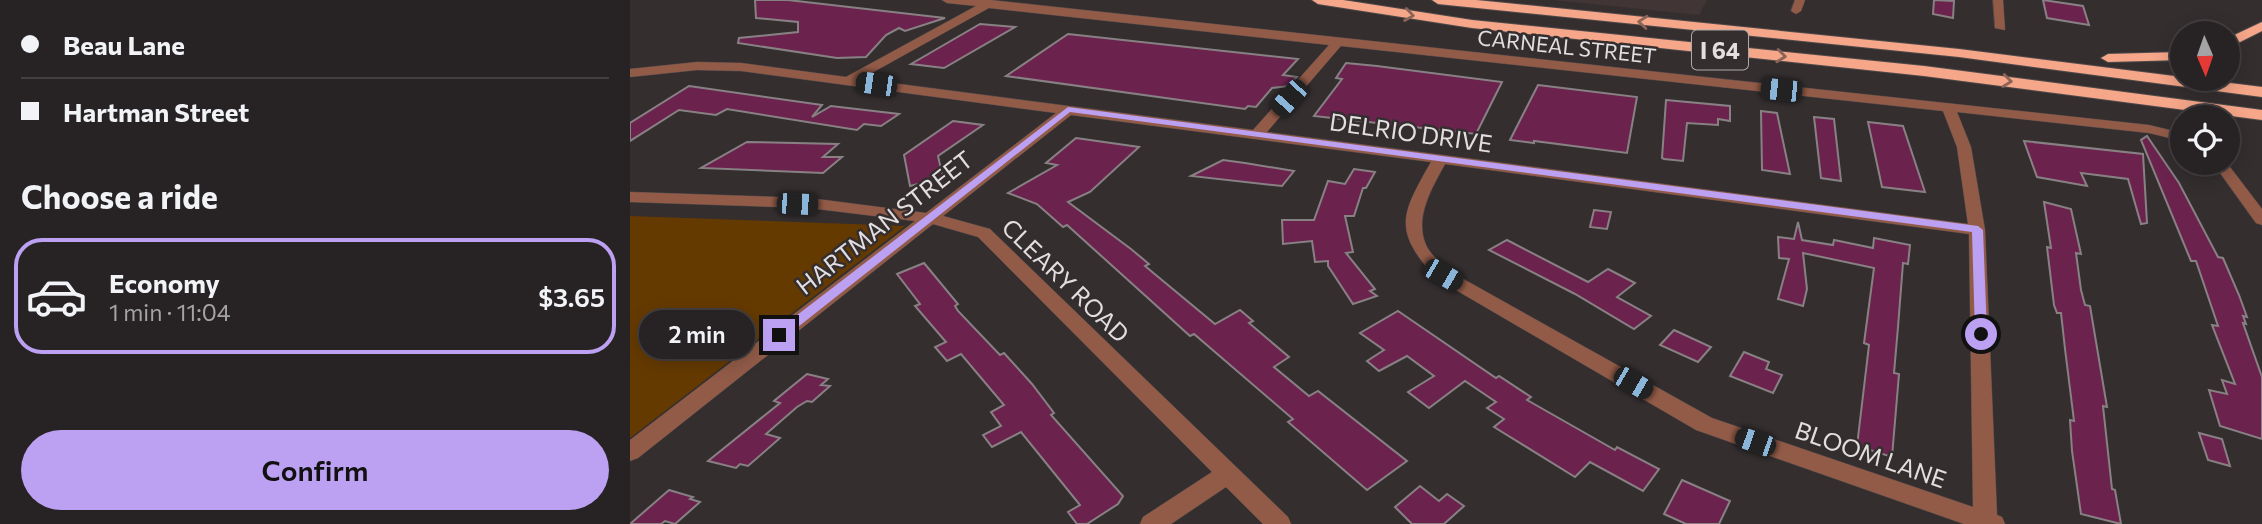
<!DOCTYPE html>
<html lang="en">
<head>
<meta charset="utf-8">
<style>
	body { margin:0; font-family:Commissioner,sans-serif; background:#2f2a2b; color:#f1f3f6; height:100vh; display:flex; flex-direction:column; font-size:26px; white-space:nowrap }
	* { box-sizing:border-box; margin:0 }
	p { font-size:23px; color:#a4a4a6 }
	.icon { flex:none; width:38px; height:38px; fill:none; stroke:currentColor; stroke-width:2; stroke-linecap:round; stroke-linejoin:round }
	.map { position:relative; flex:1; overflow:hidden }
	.side { display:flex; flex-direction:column; background:#272223; width:630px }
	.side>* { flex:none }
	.guide { display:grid; align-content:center; height:154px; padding:0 21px; background:#272223 }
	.needle { width:46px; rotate:178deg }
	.fabs { position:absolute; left:1540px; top:21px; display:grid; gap:14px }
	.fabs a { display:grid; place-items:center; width:70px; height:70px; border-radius:50%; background:#272223; box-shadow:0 4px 18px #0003,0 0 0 2px #433f41; font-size:35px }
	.end { position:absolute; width:32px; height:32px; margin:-16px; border:9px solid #bca0f2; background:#111; box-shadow:0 0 0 4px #111 }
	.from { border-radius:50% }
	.bubble { position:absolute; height:49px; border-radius:24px; background:#272223; box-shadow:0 4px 18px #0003,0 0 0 2px #433f41; font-size:23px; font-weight:600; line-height:49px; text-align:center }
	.car { position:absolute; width:21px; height:42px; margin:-21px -10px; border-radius:9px; box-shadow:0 0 5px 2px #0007; background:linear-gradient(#222 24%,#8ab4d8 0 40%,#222 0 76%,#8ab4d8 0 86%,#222 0) }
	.guide b { display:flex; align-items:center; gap:24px; height:66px; font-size:26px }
	.guide b+b { border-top:2px solid #433f41 }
	.guide i { width:18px; height:18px; background:#f1f3f6 }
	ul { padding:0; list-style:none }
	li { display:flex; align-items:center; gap:21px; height:116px; margin:0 14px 10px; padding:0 7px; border:4px solid transparent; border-radius:28px }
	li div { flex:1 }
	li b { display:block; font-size:26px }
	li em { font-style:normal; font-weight:600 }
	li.on { border-color:#bca0f2 }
	li>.icon { width:63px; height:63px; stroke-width:1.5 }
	h2 { padding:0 21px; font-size:32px; line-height:84px }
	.button { display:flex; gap:14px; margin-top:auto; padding:14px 21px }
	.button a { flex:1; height:80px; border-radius:42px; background:#bca0f2; color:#111; font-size:28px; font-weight:600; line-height:80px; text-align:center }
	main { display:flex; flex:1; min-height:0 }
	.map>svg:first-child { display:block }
</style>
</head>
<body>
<main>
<section class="side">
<div class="guide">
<b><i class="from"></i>Beau Lane</b>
<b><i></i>Hartman Street</b>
</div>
<h2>Choose a ride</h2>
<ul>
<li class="on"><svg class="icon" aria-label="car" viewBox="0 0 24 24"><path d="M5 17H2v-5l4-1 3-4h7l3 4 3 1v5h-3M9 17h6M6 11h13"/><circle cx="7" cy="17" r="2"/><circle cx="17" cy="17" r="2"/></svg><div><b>Economy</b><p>1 min · 11:04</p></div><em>$3.65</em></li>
</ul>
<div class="button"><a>Confirm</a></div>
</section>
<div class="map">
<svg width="1632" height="524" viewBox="0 0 1632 524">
	<rect width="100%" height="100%" fill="#342e2f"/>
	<path fill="#423536" d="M923 0H1077L1069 15Z"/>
	<path fill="#653a00" d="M0 216 275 226 0 438Z"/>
	<g fill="#6b234e" stroke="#888184" stroke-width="2">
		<path d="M125 0H158L315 18 275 31 269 28 256 35 236 57 207 58 108 43 109 38 168 32V22L126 18Z"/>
		<path d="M1304 0 1324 1 1323 18 1303 14Z"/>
		<path d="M1413 0 1453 6 1459 25 1417 18Z"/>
		<path d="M350 24 385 27 314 68 281 64Z"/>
		<path d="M438 34 668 59 653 75 667 77 659 86 642 88 626 107 618 106 615 109 376 76Z"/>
		<path d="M716 63 747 66 872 82 846 134 684 116 712 79 706 78Z"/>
		<path d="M908 85 1007 97 997 153 904 141V143L880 140Z"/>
		<path d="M59 86 192 105 182 117 201 106 269 114 251 126 234 124 227 130 97 109 86 115 49 110 0 141V123Z"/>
		<path d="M1036 100 1100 106V121L1088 119V125L1057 123 1053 161 1034 159 1032 158Z"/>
		<path d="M1131 111 1147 113 1160 174 1132 170Z"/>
		<path d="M1184 117 1204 119 1211 181 1191 178Z"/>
		<path d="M323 121 353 125 308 156 313 178 280 186 274 155Z"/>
		<path d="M1238 122 1273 126 1295 192 1252 187Z"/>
		<path d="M1517 136 1549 183 1588 257 1593 258 1609 295 1617 317 1613 316 1616 324 1613 323 1632 377V439L1590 426 1579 390 1597 394 1592 380 1605 384 1582 325 1588 326 1566 261H1561L1511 140Z"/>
		<path d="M446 138 509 147 460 192 438 202 501 249 519 264 515 266 585 324 610 310 623 321 619 323 659 357 644 367 679 396 688 391 777 461 737 490 658 422 663 419 564 334 560 336 437 225 433 227 407 204 378 193 427 165 416 163Z"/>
		<path d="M1394 141 1513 154 1517 223 1511 224 1498 179 1451 173 1457 186 1407 177Z"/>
		<path d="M117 142 208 144 193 157H212L193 173 71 168Z"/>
		<path d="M593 160 615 163 664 171 652 186 561 176Z"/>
		<path d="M724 169 745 172 736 188H733L724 216H715L723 252 716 253 745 289 740 291 747 296 723 304 698 266V261L685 262 682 241 653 244 652 220H684L698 181 715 184Z"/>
		<path d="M1414 202 1441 209 1451 254 1446 253 1451 290 1455 305 1460 306 1477 407 1473 406 1482 489 1485 490 1491 524 1451 514 1442 451 1440 420 1444 421 1435 349 1431 313H1427L1424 305 1417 247 1421 248Z"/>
		<path d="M964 210 981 212 977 229 960 227Z"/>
		<path d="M1168 222 1172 240 1203 245 1204 240 1243 248 1244 238 1280 245 1278 264 1273 263 1268 327 1264 373 1269 374 1262 457 1227 446 1239 345 1234 343 1244 268 1173 253 1177 289 1173 306 1148 299 1159 259 1149 258 1148 237 1164 239Z"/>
		<path d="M877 240 958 282 978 269 1005 283 987 297 1021 316 1004 329 945 294 859 250Z"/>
		<path d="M294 263 328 304 325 306 328 311 370 355 374 353 402 384 424 413 421 415 493 496 488 504 457 524H447L438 512 450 505 391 432 362 447 353 435 371 426 361 412 374 405 331 354 317 361 305 347 316 342 285 306 290 304 267 274Z"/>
		<path d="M768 311 866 378 869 376 901 397 897 400 985 450 987 447 1029 469 1013 491 960 462 945 477 864 427 874 419 857 408 866 402 835 381 799 408 778 392 804 376 777 356 749 371 737 361 754 350 730 333Z"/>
		<path d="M1044 330 1081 347 1068 362 1030 345Z"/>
		<path d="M1114 352 1139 362 1136 369 1152 375 1143 393 1100 376Z"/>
		<path d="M177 374 198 379 191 385 200 386 182 402 177 401 167 407 136 434 150 438 118 466 110 464 106 468 78 461 150 403 144 401Z"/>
		<path d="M1569 433 1592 439 1600 466 1578 460Z"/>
		<path d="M1052 480 1100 501 1089 524H1056L1034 514Z"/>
		<path d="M790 486 809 501 817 494 834 506 814 524H782L765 507Z"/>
		<path d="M39 490 63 497 60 499 70 502 45 524 35 521 31 524H0Z"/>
	</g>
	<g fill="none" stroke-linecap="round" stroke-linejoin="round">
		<defs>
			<g id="minor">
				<path d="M312 0H361L1519 125 1552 133V141L1519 133 1327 112 1341 147 1355 230 1367 515 1372 517 1375 524H1334L1066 430 807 279C763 231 770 216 801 162L441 115 313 216 360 229 658 517 661 524H633L596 487 541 524H510L513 517 582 472 348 237 303 224 8 458 0 461V440L285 221 179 208 0 202V192L179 198 296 213 426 113 111 71 67 70 0 77V69L67 62 111 63 216 77 346 6 317 3ZM359 8 699 45 623 130 231 79ZM711 46 1313 111 1327 147 1338 224 637 132ZM815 164 1339 234 1343 507 1082 418 819 271C812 264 802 256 797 247 783 219 802 188 815 164Z"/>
				<path d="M1165 0H1175L1171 11 1166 14 1161 11Z"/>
				<path d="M1363 0H1373L1375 30 1365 28Z"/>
				<path d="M1583 163H1597L1632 209V225L1626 223Z"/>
			</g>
			<g id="motorway">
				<path d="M682 0H713L842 20 1294 66 1632 110V120L1294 76 842 28 688 4Z"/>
				<path d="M802 0H846L1329 49 1632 87V97L1329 57 808 4Z"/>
				<path d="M1632 22V31L1598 48V38Z"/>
				<path d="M1552 52V60L1478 62 1471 58 1478 54Z"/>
			</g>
		</defs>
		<use href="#minor" stroke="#504a4b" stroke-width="1"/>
		<use href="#motorway" stroke="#504a4b" stroke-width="2"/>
		<use href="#minor" fill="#925b48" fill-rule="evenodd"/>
		<use href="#motorway" fill="#f6a689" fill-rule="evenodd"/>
	</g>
	<defs><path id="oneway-chevron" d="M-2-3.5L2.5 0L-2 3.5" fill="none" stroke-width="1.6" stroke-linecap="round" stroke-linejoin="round" transform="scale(1.75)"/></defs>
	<g stroke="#8b6458">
		<use href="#oneway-chevron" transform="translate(779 15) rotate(8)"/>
		<use href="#oneway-chevron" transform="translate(1013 22) rotate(-175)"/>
		<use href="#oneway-chevron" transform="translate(1151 56) rotate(6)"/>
		<use href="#oneway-chevron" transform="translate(1377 81) rotate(7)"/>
	</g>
	<path fill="#bca0f2" d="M438 107 1348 226 1353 230 1357 334 1351 338 1345 334 1342 232 440 112 154 338H145V332Z"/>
	<g text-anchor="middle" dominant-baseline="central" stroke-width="5" stroke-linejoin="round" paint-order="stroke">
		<g font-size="21" fill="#e3dfe0" stroke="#342e2f">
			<text transform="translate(937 46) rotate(6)">CARNEAL STREET</text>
		</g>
		<rect fill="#342e2f" stroke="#aeaaab" stroke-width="2" x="1062" y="30.5" width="56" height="39" rx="5"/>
		<g font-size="23" font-weight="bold" fill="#e3dfe0">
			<text x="1090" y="50">I 64</text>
		</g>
		<g font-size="24" fill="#e3dfe0" stroke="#342e2f">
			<text transform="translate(781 132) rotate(8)">DELRIO DRIVE</text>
			<text transform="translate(254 222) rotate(-38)">HARTMAN STREET</text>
			<text transform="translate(436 280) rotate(44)">CLEARY ROAD</text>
			<text transform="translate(1241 454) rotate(19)">BLOOM LANE</text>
		</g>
	</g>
</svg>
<div class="fabs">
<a><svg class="needle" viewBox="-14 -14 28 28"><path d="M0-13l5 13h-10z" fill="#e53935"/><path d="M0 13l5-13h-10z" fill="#a4a4a6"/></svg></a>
<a><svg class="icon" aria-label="locate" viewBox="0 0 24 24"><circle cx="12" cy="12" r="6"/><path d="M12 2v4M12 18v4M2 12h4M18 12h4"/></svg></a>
</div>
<i class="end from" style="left:1351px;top:334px"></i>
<i class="end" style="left:149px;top:335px"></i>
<div class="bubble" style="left:9px;top:310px;width:116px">2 min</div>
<i class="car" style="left:246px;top:84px;rotate:278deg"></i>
<i class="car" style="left:1151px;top:90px;rotate:276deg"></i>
<i class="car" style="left:659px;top:98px;rotate:222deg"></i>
<i class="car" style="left:167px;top:204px;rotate:92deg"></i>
<i class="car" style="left:813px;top:275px;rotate:120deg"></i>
<i class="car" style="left:1003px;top:383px;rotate:120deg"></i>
<i class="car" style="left:1125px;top:442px;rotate:289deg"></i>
</div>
</main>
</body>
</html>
